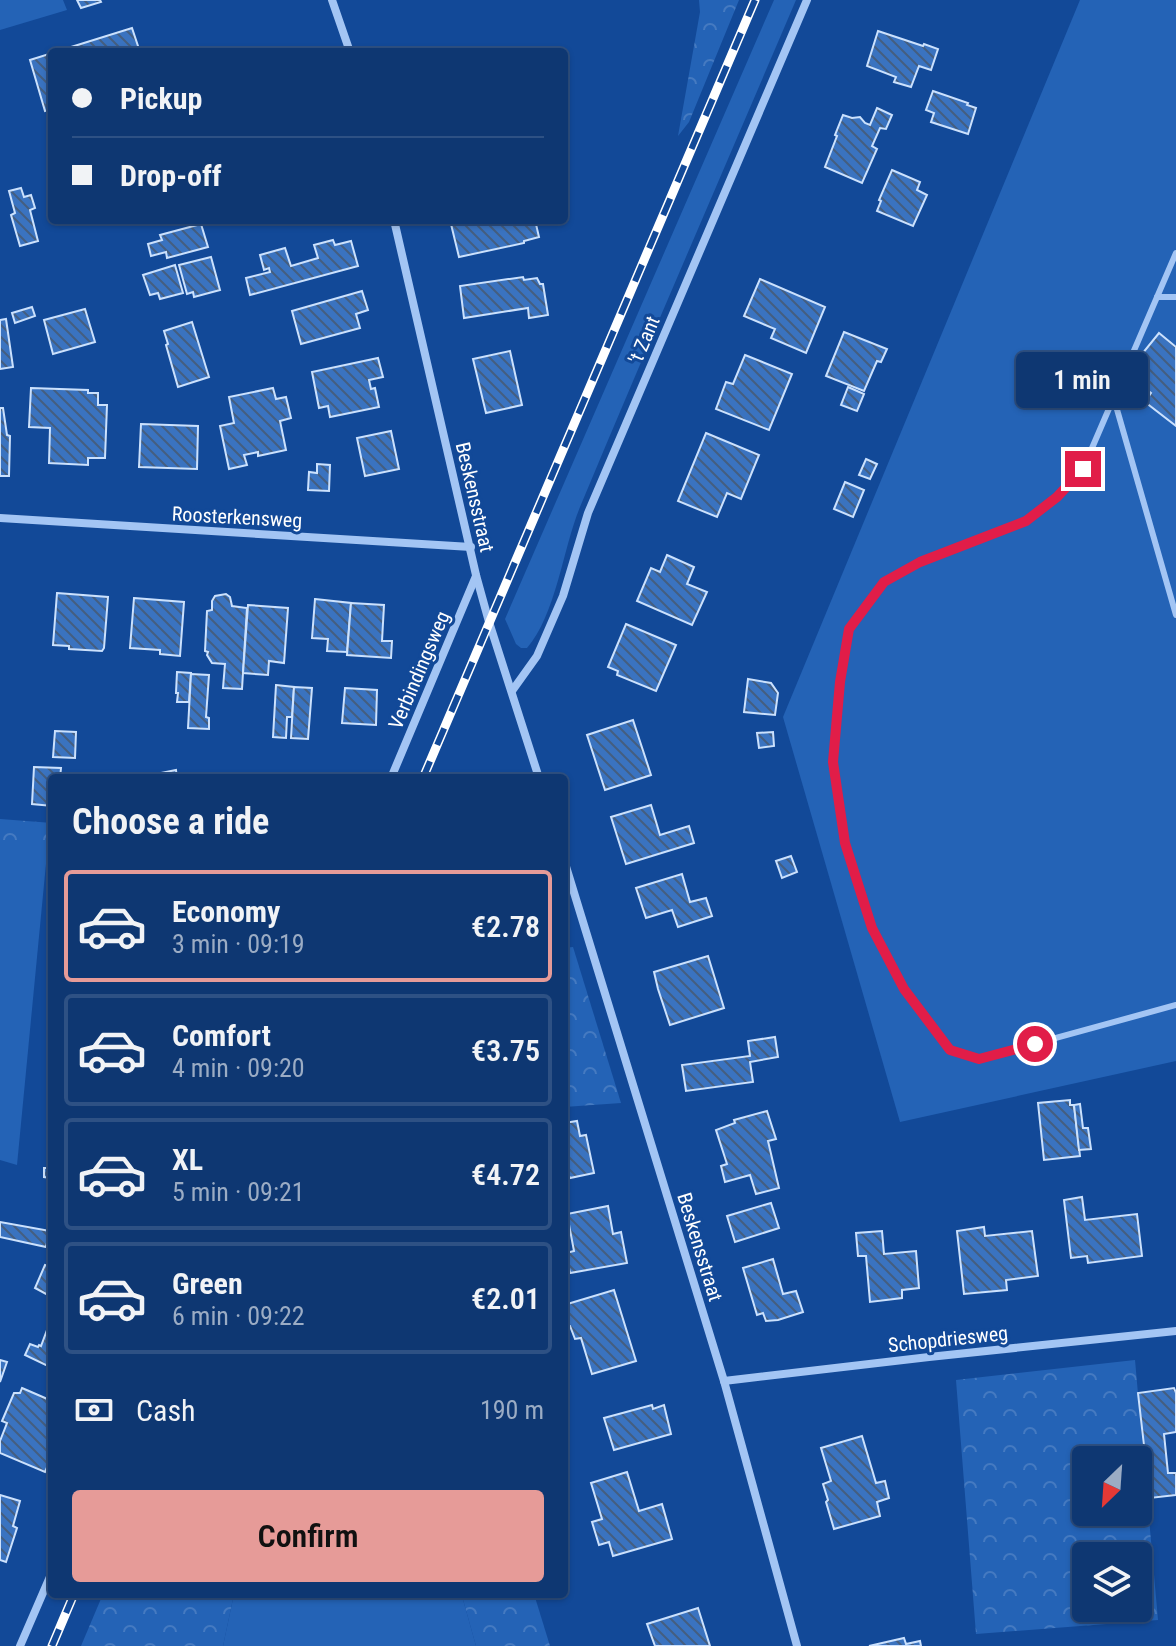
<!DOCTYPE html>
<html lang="en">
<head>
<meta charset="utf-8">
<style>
	body { margin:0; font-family:"Roboto Condensed",sans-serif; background:#1c427a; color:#f1f3f6; height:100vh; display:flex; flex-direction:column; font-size:30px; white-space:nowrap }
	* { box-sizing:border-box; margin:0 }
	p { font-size:26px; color:#9bacc4 }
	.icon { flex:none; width:44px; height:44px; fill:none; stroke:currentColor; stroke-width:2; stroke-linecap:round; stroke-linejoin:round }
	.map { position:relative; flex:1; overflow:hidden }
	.drawer { position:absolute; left:48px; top:774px; width:520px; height:824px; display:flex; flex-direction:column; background:#0e3772; border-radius:8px; box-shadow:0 2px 6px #0004,0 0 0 2px #2e5184 }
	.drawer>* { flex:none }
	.banner { position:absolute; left:48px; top:48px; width:520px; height:176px; border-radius:8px; box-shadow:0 2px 6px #0004,0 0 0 2px #2e5184; display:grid; align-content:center; height:176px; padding:0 24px; background:#0e3772 }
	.needle { width:52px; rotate:205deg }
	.tools { position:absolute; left:1072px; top:1446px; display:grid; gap:16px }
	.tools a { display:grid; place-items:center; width:80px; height:80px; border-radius:8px; background:#0e3772; box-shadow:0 2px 6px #0004,0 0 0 2px #2e5184; font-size:40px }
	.end { position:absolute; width:36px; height:36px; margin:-18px; border:10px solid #e11d48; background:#fff; box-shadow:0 0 0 4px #fff }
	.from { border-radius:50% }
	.bubble { position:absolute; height:56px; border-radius:8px; background:#0e3772; box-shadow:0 2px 6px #0004,0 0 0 2px #2e5184; font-size:26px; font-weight:600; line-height:56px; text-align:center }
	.banner b { display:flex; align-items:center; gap:28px; height:76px; font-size:30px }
	.banner b+b { border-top:2px solid #2e5184 }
	.banner i { width:20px; height:20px; background:#f1f3f6 }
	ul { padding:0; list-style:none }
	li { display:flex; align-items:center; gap:24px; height:112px; margin:0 16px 12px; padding:0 8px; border:4px solid #2e5184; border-radius:8px }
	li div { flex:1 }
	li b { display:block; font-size:30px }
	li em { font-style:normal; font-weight:600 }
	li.on { border-color:#e69b98 }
	li>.icon { width:72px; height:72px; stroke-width:1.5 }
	h2 { padding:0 24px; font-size:36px; line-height:96px }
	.pay { display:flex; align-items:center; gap:20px; height:88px; padding:0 24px; font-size:30px }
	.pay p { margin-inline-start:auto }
	.button { display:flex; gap:16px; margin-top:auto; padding:16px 24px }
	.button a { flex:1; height:92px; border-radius:8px; background:#e69b98; color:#111; font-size:32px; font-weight:600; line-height:92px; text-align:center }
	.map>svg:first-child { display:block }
</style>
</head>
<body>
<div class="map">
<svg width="1176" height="1646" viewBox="0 0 1176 1646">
	<defs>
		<pattern id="forest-crowns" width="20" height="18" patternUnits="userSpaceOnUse" patternTransform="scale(2)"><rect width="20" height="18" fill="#2463b6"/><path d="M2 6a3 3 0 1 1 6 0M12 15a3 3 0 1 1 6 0" fill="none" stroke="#457ac1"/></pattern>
		<pattern id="building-back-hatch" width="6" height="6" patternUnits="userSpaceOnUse" patternTransform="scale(2)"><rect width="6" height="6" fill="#3a73c0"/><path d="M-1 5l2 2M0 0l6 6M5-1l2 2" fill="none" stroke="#445e80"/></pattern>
	</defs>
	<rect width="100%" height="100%" fill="#124998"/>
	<g fill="#2463b6">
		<path d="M0 0H63L67 10 0 30Z"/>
		<path d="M774 0H796C724 169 651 337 580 507 563 548 556 615 527 648H521L516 644 505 619Z"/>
		<path d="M1080 0H1176V1061L900 1122 783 717Z"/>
		<path d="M0 843H48L17 1165 0 1160Z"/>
		<path d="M234 1594H472L462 1596 476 1646H223Z"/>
	</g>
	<g fill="url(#forest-crowns)" fill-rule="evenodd">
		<path d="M699 0H739L689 122 678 136 700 12Z"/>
		<path d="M0 819 52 823V845L48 843H0Z"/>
		<path d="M573 947 621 1103 564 1107V948Z"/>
		<path d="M1135 1360 1158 1620 976 1634 956 1380ZM1086 1460H1138V1512H1086ZM1086 1556H1138V1608H1086Z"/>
		<path d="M103 1594H234L223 1646H81Z"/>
		<path d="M472 1594H534L550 1646H476L462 1596Z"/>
	</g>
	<g fill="url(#building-back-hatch)" stroke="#cbe1fd" stroke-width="2">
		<path d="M77 0H100L101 2 81 8Z"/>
		<path d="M132 28 140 52H55Z"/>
		<path d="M878 31 923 46 924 44 938 49 931 70 919 66 911 87 894 82 896 77 867 66Z"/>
		<path d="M52 53V109L45 111 30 60Z"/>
		<path d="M933 91 968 103 967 105 976 108 968 134 931 122 934 113 926 110Z"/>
		<path d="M877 108 892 115 886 129 880 128 872 146 877 149 862 183 825 167 837 136 835 135 843 115 852 118 860 117 865 123 870 125Z"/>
		<path d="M892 170 920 182 917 190 927 195 913 226 877 211 881 201 879 200Z"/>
		<path d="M21 188 24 197 31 195 35 208 30 210 38 241 20 246 11 215 15 213 9 191Z"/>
		<path d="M450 220H519L520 222 535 220 539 237 524 241V243L459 257Z"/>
		<path d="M201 224 208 247 167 258 166 252 151 256 148 244 162 240 160 235Z"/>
		<path d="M333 240 335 245 351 241 358 266 250 295 246 278 270 272 269 268 264 270 260 255 285 248 291 266 318 258 314 245Z"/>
		<path d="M211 257 220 290 194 297 193 292 187 294 179 265Z"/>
		<path d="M175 265 183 293 160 299 158 293 150 295 143 275Z"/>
		<path d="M523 277 524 280 537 278 540 284H543L548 315 529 318 528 308 464 318 460 286Z"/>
		<path d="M760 279 825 307 806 353 771 338 775 329 744 316Z"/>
		<path d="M362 291 368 310 356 314 360 328 301 344 292 311Z"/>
		<path d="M32 307 35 316 15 323 12 313Z"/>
		<path d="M85 309 95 342 53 354 44 320Z"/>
		<path d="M6 319 13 367 0 369V320Z"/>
		<path d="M192 322 209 377 178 387 166 345 168 344 164 331Z"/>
		<path d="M844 332 887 349 881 362 877 361 864 391 826 376Z"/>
		<path d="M1159 333 1176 347V426L1145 402 1151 393 1132 378 1147 357 1142 354Z"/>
		<path d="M510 351 522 405 486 413 473 359Z"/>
		<path d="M745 355 792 374 769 430 716 409 726 382 733 384Z"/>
		<path d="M378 358 383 377 369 380 371 389 375 388 379 407 330 417 328 406 319 408 312 372Z"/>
		<path d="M848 387 864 394 857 411 841 405Z"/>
		<path d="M31 388 88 390V393H98V405H107L105 458H88V465L49 463 50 428 29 427Z"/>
		<path d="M273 388 276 399 286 397 291 418 280 421 286 450 258 456V452L244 455 247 465 229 469 220 426 234 423 229 397Z"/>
		<path d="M0 408H3L7 435 10 436 9 476H0Z"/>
		<path d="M141 424 198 426 197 469 139 467Z"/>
		<path d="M391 431 399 469 365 476 357 438Z"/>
		<path d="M706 433 759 455 741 499 727 493 717 517 678 501Z"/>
		<path d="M866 459 877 464 870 479 859 475Z"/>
		<path d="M317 464 330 465 329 491 308 490 309 472 317 473Z"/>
		<path d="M845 482 864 490 853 517 834 509Z"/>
		<path d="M667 555 694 567 687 584 707 592 692 625 637 601 651 568 660 572Z"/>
		<path d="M57 593 108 597 104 648 102 651 69 649V646L53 645Z"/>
		<path d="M226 594 230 597 232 606 247 608 242 689 223 688 225 664 212 663 207 655 208 652 205 651 207 611 212 610V601L215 596Z"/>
		<path d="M134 598 184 602 180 656 160 654V650L130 648Z"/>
		<path d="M315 599 351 603 347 652 327 651 328 639 312 638Z"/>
		<path d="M351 603 384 605 382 641H392L391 658 347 655Z"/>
		<path d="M248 605 288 608 284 663 269 661 268 675 243 673Z"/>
		<path d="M626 624 676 645 656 691 617 675 618 671 608 667Z"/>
		<path d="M177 672 191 673 189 702H177L178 693H176Z"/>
		<path d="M191 674 209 675 206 717 209 718V729L188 728Z"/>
		<path d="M748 679 771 683 778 693 775 715 744 712Z"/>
		<path d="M276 685 294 687 292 717H287L286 738 273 737Z"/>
		<path d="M294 687 312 688 308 739 291 738Z"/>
		<path d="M345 688 377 690 376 725 342 723Z"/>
		<path d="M633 720 651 775 605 790 587 735Z"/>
		<path d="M55 731 76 732 75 758 53 757Z"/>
		<path d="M773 732 774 746 759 748 757 733Z"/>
		<path d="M34 767 61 768 60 778H52V806L32 804Z"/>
		<path d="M176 770 177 778H157L156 774Z"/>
		<path d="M651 805 660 835 689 826 694 843 626 864 611 817Z"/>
		<path d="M791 856 797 872 782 878 776 861Z"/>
		<path d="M682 874 690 902 706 898 712 916 678 927 672 910 646 918 636 888Z"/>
		<path d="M708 956 724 1008 670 1025 658 989 654 972Z"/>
		<path d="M775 1037 778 1057 750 1062 753 1082 686 1091 682 1065 750 1056 748 1041Z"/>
		<path d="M1070 1100V1105H1074L1080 1156 1044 1160 1038 1103Z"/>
		<path d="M1080 1104 1083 1128H1088L1091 1149 1079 1150 1074 1105Z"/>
		<path d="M767 1111 776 1139 768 1141 779 1188 756 1194 750 1175 725 1182 721 1166 727 1164 716 1130 735 1123 734 1120Z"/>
		<path d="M577 1121 580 1136 586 1135 594 1173 570 1178 569 1176 564 1177V1123Z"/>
		<path d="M44 1168H52V1178L44 1177Z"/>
		<path d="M1082 1197 1085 1220 1137 1214 1142 1256 1088 1263 1087 1256 1071 1258 1064 1200Z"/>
		<path d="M771 1203 779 1228 735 1242 727 1216Z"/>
		<path d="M608 1206 613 1234 621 1232 627 1263 570 1273 566 1253 574 1251 567 1214Z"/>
		<path d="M0 1222 50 1231 46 1247 0 1237Z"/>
		<path d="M984 1227 985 1236 1032 1231 1038 1276 1006 1280 1007 1290 964 1294 957 1231Z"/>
		<path d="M882 1231 884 1254 916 1251 919 1288 902 1290V1298L870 1302 866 1256H858L856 1233Z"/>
		<path d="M773 1259 783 1294 796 1291 803 1312 778 1320 766 1321 763 1313 757 1315 743 1268Z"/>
		<path d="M45 1265 52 1267V1300L49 1299 50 1296 35 1288Z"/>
		<path d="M614 1290 636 1361 592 1374 581 1338 575 1339 570 1326H566L564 1305Z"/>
		<path d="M47 1330 52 1332V1368L25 1355 30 1344 38 1347 39 1345 41 1346Z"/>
		<path d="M0 1360 7 1362 0 1382Z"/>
		<path d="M22 1388 52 1401V1456L45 1472 0 1453V1441L7 1423 2 1421 14 1393H20Z"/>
		<path d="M1174 1388 1176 1393V1432L1164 1434 1168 1473H1176V1495L1150 1498 1138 1393Z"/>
		<path d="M652 1405 653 1409 664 1405 671 1434 614 1450 604 1418Z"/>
		<path d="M862 1436 876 1483 885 1481 889 1498 877 1502 880 1516 834 1529 826 1502 828 1500 823 1484 831 1481 821 1448Z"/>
		<path d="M627 1472 639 1511 662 1504 672 1539 613 1556 609 1542 599 1545 592 1522 602 1519 591 1483Z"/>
		<path d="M0 1495 20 1501 13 1526 17 1528 6 1562 0 1560Z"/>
		<path d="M698 1608 710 1646H655L647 1624Z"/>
		<path d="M904 1638 906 1644 920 1641 921 1646H869Z"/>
	</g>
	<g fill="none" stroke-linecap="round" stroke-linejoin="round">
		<g stroke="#a3c5f4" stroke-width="6">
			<path d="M1176 253 1083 469 1057 497 1026 521 920 562 884 582 849 629 840 682 833 762 845 843 872 928 904 989 950 1050 979 1059 1176 1005"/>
			<path d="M1157 297H1176"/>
			<path d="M1114 399 1176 615"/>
		</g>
		<g stroke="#a3c5f4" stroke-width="8">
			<path d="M332 0 350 52"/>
			<path d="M394 220 476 575 489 622 539 778"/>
			<path d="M0 518 471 547"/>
			<path d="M512 691 537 656 563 596 588 513 807 0"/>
			<path d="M391 778 476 576"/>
			<path d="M564 860 724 1381 797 1646"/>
			<path d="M724 1381 929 1357 1176 1331"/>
			<path d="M20 1646 52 1572"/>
		</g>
		<defs>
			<g id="rail">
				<path d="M423 778 755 0"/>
				<path d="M52 1646 74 1594"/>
			</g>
		</defs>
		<use href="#rail" stroke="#fff" stroke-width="9"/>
		<use href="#rail" stroke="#124998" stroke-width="6" stroke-dasharray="18" stroke-linecap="butt"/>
	</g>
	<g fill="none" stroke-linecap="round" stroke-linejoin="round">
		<path stroke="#e11d48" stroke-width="10" d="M1035 1044 979 1059 950 1050 904 989 872 928 845 843 833 762 840 682 849 629 884 582 920 562 1026 521 1057 497 1083 469"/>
	</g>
	<g text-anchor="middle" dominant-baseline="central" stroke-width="6" stroke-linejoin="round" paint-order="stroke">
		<g font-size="20" fill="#fff" stroke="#124998">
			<text transform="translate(644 340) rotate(-67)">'t Zant</text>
			<text transform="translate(475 497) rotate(77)">Beskensstraat</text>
			<text transform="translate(237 517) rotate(3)">Roosterkensweg</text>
			<text transform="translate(419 670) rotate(-67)">Verbindingsweg</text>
			<text transform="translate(700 1247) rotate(73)">Beskensstraat</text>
			<text transform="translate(948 1339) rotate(-6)">Schopdriesweg</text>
		</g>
	</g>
</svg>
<div class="tools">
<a><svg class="needle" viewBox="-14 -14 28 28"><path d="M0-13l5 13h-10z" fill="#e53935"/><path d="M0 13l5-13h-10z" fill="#9bacc4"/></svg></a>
<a><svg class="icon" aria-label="layers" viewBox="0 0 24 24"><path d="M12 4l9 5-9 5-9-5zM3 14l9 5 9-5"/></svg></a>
</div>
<i class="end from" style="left:1035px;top:1044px"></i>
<i class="end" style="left:1083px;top:469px"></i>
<div class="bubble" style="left:1016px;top:352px;width:132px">1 min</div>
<div class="banner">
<b><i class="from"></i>Pickup</b>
<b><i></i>Drop-off</b>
</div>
<section class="drawer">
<h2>Choose a ride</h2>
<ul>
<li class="on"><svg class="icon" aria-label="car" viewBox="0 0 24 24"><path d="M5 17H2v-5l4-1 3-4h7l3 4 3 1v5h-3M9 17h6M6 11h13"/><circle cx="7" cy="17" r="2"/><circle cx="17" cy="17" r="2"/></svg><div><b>Economy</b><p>3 min · 09:19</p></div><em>€2.78</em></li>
<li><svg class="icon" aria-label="car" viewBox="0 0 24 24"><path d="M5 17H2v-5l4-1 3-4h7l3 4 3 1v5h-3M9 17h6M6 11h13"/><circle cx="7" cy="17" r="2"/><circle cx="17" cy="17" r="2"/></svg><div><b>Comfort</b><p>4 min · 09:20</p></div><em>€3.75</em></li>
<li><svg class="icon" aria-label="car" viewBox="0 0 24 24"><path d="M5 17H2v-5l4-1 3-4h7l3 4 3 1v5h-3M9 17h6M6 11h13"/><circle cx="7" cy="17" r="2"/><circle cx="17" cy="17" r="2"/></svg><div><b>XL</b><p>5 min · 09:21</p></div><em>€4.72</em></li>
<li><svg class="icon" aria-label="car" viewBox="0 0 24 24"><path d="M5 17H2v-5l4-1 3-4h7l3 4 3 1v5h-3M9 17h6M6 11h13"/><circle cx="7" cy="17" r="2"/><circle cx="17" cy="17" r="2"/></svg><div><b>Green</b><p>6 min · 09:22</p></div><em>€2.01</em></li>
</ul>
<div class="pay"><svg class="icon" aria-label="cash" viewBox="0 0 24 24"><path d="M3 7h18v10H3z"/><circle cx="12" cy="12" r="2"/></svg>Cash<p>190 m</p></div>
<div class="button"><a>Confirm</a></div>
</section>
</div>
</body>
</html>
